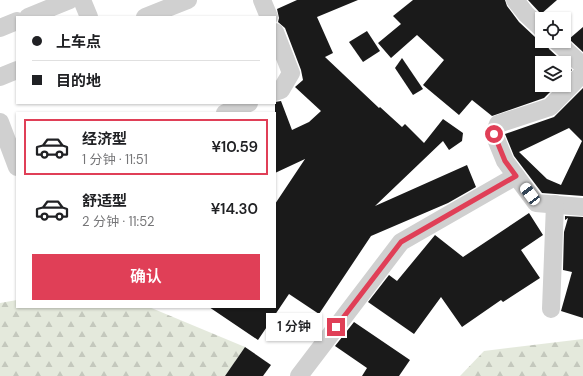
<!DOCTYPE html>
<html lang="zh">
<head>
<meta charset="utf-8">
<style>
	body { margin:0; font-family:"DM Sans","Noto Sans SC",sans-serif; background:#f6f6f6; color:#202124; height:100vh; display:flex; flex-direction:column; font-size:15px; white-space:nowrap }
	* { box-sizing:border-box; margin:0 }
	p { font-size:13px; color:#757577 }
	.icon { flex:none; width:22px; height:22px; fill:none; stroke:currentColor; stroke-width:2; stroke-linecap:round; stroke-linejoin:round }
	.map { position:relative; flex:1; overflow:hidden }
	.drawer { position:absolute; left:16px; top:112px; width:260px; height:196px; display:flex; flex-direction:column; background:#fff; border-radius:0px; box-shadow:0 1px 3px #0004 }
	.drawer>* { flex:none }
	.banner { position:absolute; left:16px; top:16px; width:260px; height:88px; border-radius:0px; box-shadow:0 1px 3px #0004; display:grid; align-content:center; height:88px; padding:0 16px; background:#fff }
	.buttons { position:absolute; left:535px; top:12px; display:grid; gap:8px }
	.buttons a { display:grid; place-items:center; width:36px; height:36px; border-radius:0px; background:#fff; box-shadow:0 1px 3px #0004; font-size:20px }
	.end { position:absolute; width:18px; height:18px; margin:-9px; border:5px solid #e03f57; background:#fff; box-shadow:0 0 0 2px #fff }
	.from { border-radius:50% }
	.bubble { position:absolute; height:28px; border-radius:0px; background:#fff; box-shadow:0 1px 3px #0004; font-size:13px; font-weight:600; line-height:28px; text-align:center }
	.car { position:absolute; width:12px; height:24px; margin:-12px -6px; border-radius:5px; box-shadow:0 0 3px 1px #0007; background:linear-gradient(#fff 24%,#345 0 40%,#fff 0 76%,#345 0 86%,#fff 0) }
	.banner b { display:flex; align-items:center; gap:14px; height:38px; font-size:15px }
	.banner b+b { border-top:1px solid #e0e0e0 }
	.banner i { width:10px; height:10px; background:#202124 }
	ul { padding:7px 0 0; list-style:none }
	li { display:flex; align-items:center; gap:12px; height:56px; margin:0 8px 6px; padding:0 8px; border:2px solid transparent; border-radius:0px }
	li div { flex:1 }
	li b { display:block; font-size:15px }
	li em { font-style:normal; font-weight:600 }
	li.selected { border-color:#e03f57 }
	li>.icon { width:36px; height:36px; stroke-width:1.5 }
	.action { display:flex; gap:8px; margin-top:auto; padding:8px 16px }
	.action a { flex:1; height:46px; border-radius:0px; background:#e03f57; color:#fff; font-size:16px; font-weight:600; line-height:46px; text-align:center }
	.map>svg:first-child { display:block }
</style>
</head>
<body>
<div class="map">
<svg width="583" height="376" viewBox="0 0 583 376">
	<defs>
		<pattern id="forest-firs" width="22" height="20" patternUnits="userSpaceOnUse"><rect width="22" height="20" fill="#e4e9dc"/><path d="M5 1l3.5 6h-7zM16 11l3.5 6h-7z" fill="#c4c8bd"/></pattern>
	</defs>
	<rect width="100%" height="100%" fill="#fff"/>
	<g fill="url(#forest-firs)">
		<path d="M17 300V307H149L245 347 225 376H0V303Z"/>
		<path d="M583 339V376H460L484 351Z"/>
	</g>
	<g fill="#1a1a1a" fill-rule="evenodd">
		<path d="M297 0H358L317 17 333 53 325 57 379 108 380 107 402 127 405 124 424 143 443 119 463 133 462 141 449 150 443 141 375 206 467 165 476 187 448 203 371 236 319 314 289 294 258 340 209 307H275V204L305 159 275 173V102L281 101 292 130 309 122 321 111 295 87 303 80 301 70 285 28 278 22 279 18 277 9Z"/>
		<path d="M413 0H505L507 6 519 22 535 37 546 41 549 49 572 70 564 78V63H542V85H557L544 98 492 116 472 100 459 115 423 85 444 60 417 35 391 58 378 43 401 24 393 16Z"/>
		<path d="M528 0H557L541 14Z"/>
		<path d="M583 27V52L569 39Z"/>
		<path d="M367 31 380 51 363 62 349 42Z"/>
		<path d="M402 58 423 89 413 95 395 68Z"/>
		<path d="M583 88V196L542 193 514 156 505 134 554 117ZM569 128 582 141 561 185 547 179 519 152Z"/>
		<path d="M529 213 543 235 521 250 540 278 503 302 501 300 462 327 441 297 414 334 368 302 389 275 397 281 435 235 463 257Z"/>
		<path d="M565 216 583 217V318L561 311 572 272 563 270 564 232 568 218 565 220Z"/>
		<path d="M354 322 410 360 399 376H362L367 368 335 346Z"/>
		<path d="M245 347 271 365 263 376H225Z"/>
	</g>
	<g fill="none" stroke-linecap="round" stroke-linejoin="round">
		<g stroke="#d0d0d0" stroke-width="18">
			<path d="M82 0 89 17"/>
			<path d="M262 0 269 17"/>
			<path d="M515 0 526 14 542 29"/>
			<path d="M28 17 70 0"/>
			<path d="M145 17 188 0"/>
			<path d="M0 28 17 21"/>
			<path d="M275 32 291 73 281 90 275 92"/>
			<path d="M556 41 583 66"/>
			<path d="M583 73 550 107 498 124 494 134 505 161 536 203 583 207"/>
			<path d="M0 77 17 70"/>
			<path d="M225 113 249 103"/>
			<path d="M0 122 17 167"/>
			<path d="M551 309 555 204"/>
			<path d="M299 376 401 242 516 176"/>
		</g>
	</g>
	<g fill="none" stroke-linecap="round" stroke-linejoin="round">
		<path stroke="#e03f57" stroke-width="5" d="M336 327 401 242 516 176 505 161 494 134"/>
	</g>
</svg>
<div class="buttons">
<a><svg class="icon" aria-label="locate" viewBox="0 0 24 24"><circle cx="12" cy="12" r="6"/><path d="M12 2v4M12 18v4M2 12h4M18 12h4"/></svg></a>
<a><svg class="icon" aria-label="layers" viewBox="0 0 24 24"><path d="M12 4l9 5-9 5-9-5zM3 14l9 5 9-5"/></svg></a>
</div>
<i class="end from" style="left:494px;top:134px"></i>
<i class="end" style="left:336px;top:327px"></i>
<div class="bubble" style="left:266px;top:313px;width:56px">1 分钟</div>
<i class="car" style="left:530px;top:194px;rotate:323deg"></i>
<div class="banner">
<b><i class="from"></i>上车点</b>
<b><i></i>目的地</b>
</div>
<section class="drawer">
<ul>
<li class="selected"><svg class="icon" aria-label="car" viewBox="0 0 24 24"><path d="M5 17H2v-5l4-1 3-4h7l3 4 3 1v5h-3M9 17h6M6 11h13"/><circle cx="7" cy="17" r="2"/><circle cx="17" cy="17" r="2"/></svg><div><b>经济型</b><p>1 分钟 · 11:51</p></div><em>¥10.59</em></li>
<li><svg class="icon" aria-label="car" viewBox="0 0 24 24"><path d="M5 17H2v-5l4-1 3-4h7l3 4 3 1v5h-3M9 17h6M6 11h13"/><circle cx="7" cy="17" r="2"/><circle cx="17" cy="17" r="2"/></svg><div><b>舒适型</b><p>2 分钟 · 11:52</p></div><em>¥14.30</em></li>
</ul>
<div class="action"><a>确认</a></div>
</section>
</div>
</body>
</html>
